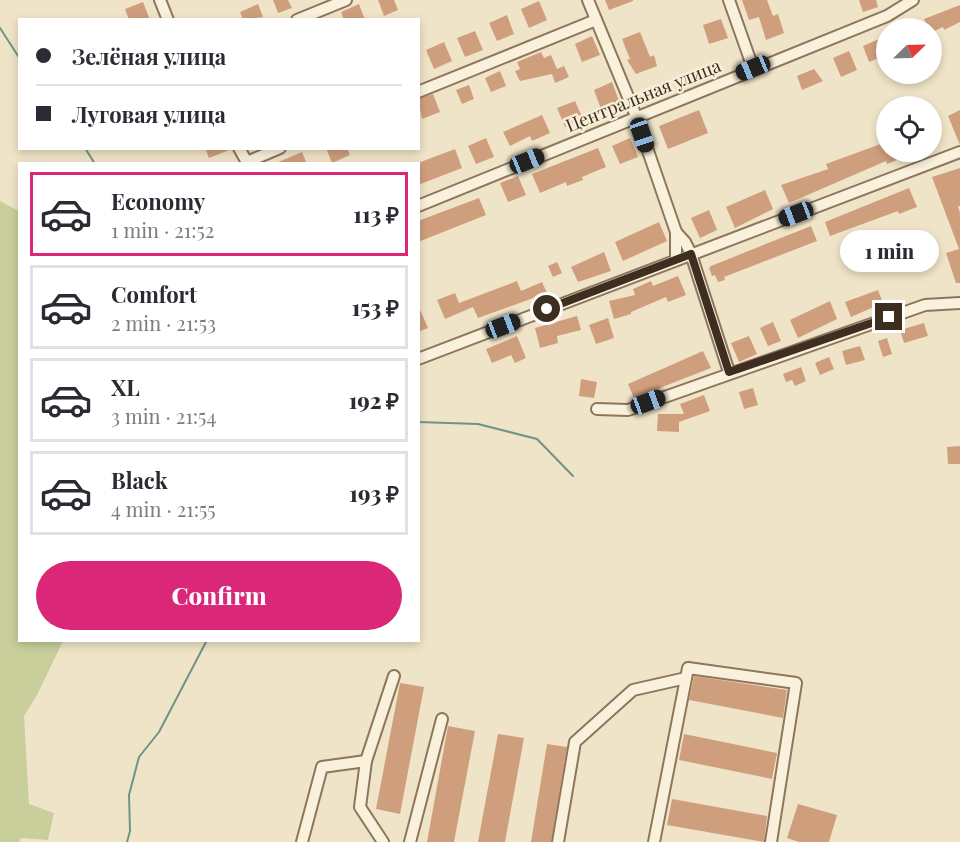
<!DOCTYPE html>
<html lang="en">
<head>
<meta charset="utf-8">
<style>
	body { margin:0; font-family:"Playfair Display",serif; background:#f7f7f7; color:#2b2b33; height:100vh; display:flex; flex-direction:column; font-size:22px; white-space:nowrap }
	* { box-sizing:border-box; margin:0 }
	p { font-size:20px; color:#7c7c81 }
	.icon { flex:none; width:33px; height:33px; fill:none; stroke:currentColor; stroke-width:2; stroke-linecap:round; stroke-linejoin:round }
	.map { position:relative; flex:1; overflow:hidden }
	.panel { position:absolute; left:18px; top:162px; width:402px; height:480px; display:flex; flex-direction:column; background:#fff; border-radius:0px; box-shadow:0 3px 9px #0003 }
	.panel>* { flex:none }
	.top-card { position:absolute; left:18px; top:18px; width:402px; height:132px; border-radius:0px; box-shadow:0 3px 9px #0003; display:grid; align-content:center; height:132px; padding:0 18px; background:#fff }
	.needle { width:39px; rotate:67deg }
	.fabs { position:absolute; left:876px; top:18px; display:grid; gap:12px }
	.fabs a { display:grid; place-items:center; width:66px; height:66px; border-radius:50%; background:#fff; box-shadow:0 3px 9px #0003; font-size:30px }
	.end { position:absolute; width:27px; height:27px; margin:-14px; border:8px solid #3d2e20; background:#fff; box-shadow:0 0 0 3px #fff }
	.from { border-radius:50% }
	.bubble { position:absolute; height:42px; border-radius:21px; background:#fff; box-shadow:0 3px 9px #0003; font-size:20px; font-weight:800; line-height:42px; text-align:center }
	.car { position:absolute; width:18px; height:36px; margin:-18px -9px; border-radius:8px; box-shadow:0 0 4px 2px #0007; background:linear-gradient(#222 24%,#8ab4d8 0 40%,#222 0 76%,#8ab4d8 0 86%,#222 0) }
	.top-card b { display:flex; align-items:center; gap:21px; height:57px; font-size:22px }
	.top-card b+b { border-top:2px solid #e1e1e2 }
	.top-card i { width:15px; height:15px; background:#2b2b33 }
	ul { padding:10px 0 0; list-style:none }
	li { display:flex; align-items:center; gap:18px; height:84px; margin:0 12px 9px; padding:0 6px; border:3px solid #e1e1e2; border-radius:0px }
	li div { flex:1 }
	li b { display:block; font-size:22px }
	li em { font-style:normal; font-weight:800 }
	li.on { border-color:#db2777 }
	li>.icon { width:54px; height:54px; stroke-width:1.5 }
	.primary-button { display:flex; gap:12px; margin-top:auto; padding:12px 18px }
	.primary-button a { flex:1; height:69px; border-radius:36px; background:#db2777; color:#fff; font-size:24px; font-weight:800; line-height:69px; text-align:center }
	.map>svg:first-child { display:block }
</style>
</head>
<body>
<div class="map">
<svg width="960" height="842" viewBox="0 0 960 842">
	<rect width="100%" height="100%" fill="#f0e4c8"/>
	<path fill="#c9cf9b" d="M0 201 17 210 20 215V640L63 641 37 695 24 716 29 804 54 813 48 840 21 838 19 842H0Z"/>
	<g fill="none" stroke-linecap="round" stroke-linejoin="round">
		<g stroke="#6f938a" stroke-width="2">
			<path d="M0 28 20 59"/>
			<path d="M85 148 95 164"/>
			<path d="M418 422 478 424 537 439 573 476"/>
			<path d="M127 842 130 831 129 795 139 757 159 732 207 640"/>
		</g>
	</g>
	<g fill="#cf9f7d">
		<path d="M273 0H288L292 8 278 13Z"/>
		<path d="M378 0H394L398 10 384 16Z"/>
		<path d="M605 0H633V1L609 10Z"/>
		<path d="M742 0H767L773 16 778 14 784 33 766 40 759 17 749 20Z"/>
		<path d="M859 0H876L878 7 863 12Z"/>
		<path d="M539 1 547 20 529 28 521 9Z"/>
		<path d="M143 2 150 20H129L125 9Z"/>
		<path d="M258 4 263 17 243 20 240 12Z"/>
		<path d="M359 4 365 20H344L341 12Z"/>
		<path d="M960 5V22L944 30 943 27 932 32V28H928L924 19Z"/>
		<path d="M507 15 514 34 497 41 489 23Z"/>
		<path d="M721 19 728 38 709 44 703 25Z"/>
		<path d="M475 31 483 50 465 57 457 38Z"/>
		<path d="M640 32 650 57 654 55 657 66 636 74 627 60 630 59 622 39Z"/>
		<path d="M592 36 600 55 582 62 575 44Z"/>
		<path d="M879 39 886 55 869 62 863 46Z"/>
		<path d="M444 42 452 61 434 69 426 50Z"/>
		<path d="M849 51 857 70 841 77 833 58Z"/>
		<path d="M541 52 544 58 551 55 557 69 564 66 569 77 555 83 552 74 520 81 515 71 520 69 517 62Z"/>
		<path d="M814 69 823 81 802 90 797 76Z"/>
		<path d="M500 71 506 86 491 92 485 78Z"/>
		<path d="M612 82 619 101 601 109 594 90Z"/>
		<path d="M469 85 474 99 462 104 456 90Z"/>
		<path d="M433 94 440 112 422 119 418 99Z"/>
		<path d="M575 101 583 119 565 127 557 108Z"/>
		<path d="M699 110 708 133 668 149 659 126Z"/>
		<path d="M960 110V145L948 116Z"/>
		<path d="M542 115 550 133 532 141 530 136 510 146 503 132Z"/>
		<path d="M486 138 494 157 476 164 468 146Z"/>
		<path d="M630 138 638 157 620 164 612 146Z"/>
		<path d="M886 142V152H916L887 164 886 161 789 203 781 185 828 169 826 164Z"/>
		<path d="M205 148H232V149L209 158Z"/>
		<path d="M326 148H347L350 155 332 163Z"/>
		<path d="M598 148 606 167 582 177 583 180 567 186 566 182 540 193 532 174Z"/>
		<path d="M455 149 462 168 418 185V163Z"/>
		<path d="M302 152 307 164H276V163Z"/>
		<path d="M960 168V206H958L960 213V283H956L946 253 959 249 932 177Z"/>
		<path d="M518 176 526 195 508 202 500 183Z"/>
		<path d="M909 188 917 207 899 214 898 211 830 236 825 222Z"/>
		<path d="M765 190 773 209 735 228 726 207Z"/>
		<path d="M479 198 486 215 418 242V221Z"/>
		<path d="M709 210 717 230 700 238 691 218Z"/>
		<path d="M659 222 667 241 623 261 615 242Z"/>
		<path d="M811 226 817 241 724 277 725 280 718 282 715 275 712 276 709 268 711 266Z"/>
		<path d="M604 252 611 271 578 282 571 267Z"/>
		<path d="M557 262 562 273 553 277 548 266Z"/>
		<path d="M678 276 686 295 668 302 666 297 631 312V314L614 319 609 301 635 295 633 289 651 281 653 286Z"/>
		<path d="M517 281 521 291 542 282 547 293 478 318 473 307 445 319 437 300 455 293 459 303Z"/>
		<path d="M878 290 883 303 851 317 845 302Z"/>
		<path d="M830 301 837 319 798 338 790 320Z"/>
		<path d="M418 305 428 328 418 332Z"/>
		<path d="M577 316 581 330 557 336 558 343 540 348 535 328Z"/>
		<path d="M608 318 614 338 596 344 589 325Z"/>
		<path d="M773 322 781 341 768 346 760 328Z"/>
		<path d="M924 323 928 336 904 343 900 330Z"/>
		<path d="M517 336 526 358 515 363 511 355 492 363 486 349Z"/>
		<path d="M749 336 757 354 739 362 731 343Z"/>
		<path d="M887 338 892 354 883 357 878 341Z"/>
		<path d="M860 346 865 360 846 365 842 351Z"/>
		<path d="M703 351 711 368 634 398 628 384Z"/>
		<path d="M829 357 834 369 820 375 815 363Z"/>
		<path d="M801 367 806 381 795 386 792 380 786 382 783 374Z"/>
		<path d="M581 379 597 382 594 398 579 396Z"/>
		<path d="M753 388 758 405 744 409 739 392Z"/>
		<path d="M704 395 710 411 679 422V432L657 431 658 414H684L680 404Z"/>
		<path d="M960 446V464H948L947 447Z"/>
		<path d="M694 676 787 690 783 718 689 700Z"/>
		<path d="M400 683 424 687 400 814 376 809Z"/>
		<path d="M448 726 475 731 454 842H427Z"/>
		<path d="M498 734 524 738 505 842H478Z"/>
		<path d="M684 734 777 753 772 779 679 760Z"/>
		<path d="M547 744 567 747 551 842H531Z"/>
		<path d="M672 799 767 816 764 842 667 825Z"/>
		<path d="M798 804 837 815 829 842H799L787 838Z"/>
	</g>
	<g fill="none" stroke-linecap="round" stroke-linejoin="round">
		<defs>
			<g id="minor">
				<path d="M160 0 168 20"/>
				<path d="M588 0 636 116 676 232V260"/>
				<path d="M729 0 753 68"/>
				<path d="M297 20 346 0"/>
				<path d="M418 92 596 20"/>
				<path d="M239 148 248 164"/>
				<path d="M247 162 280 148"/>
				<path d="M418 206 887 16 913 0"/>
				<path d="M676 232 685 242 691 254 729 372"/>
				<path d="M418 359 960 152"/>
				<path d="M597 409 628 410 925 305 960 303"/>
				<path d="M302 842 322 767 366 761"/>
				<path d="M383 842 360 807 366 761 394 676"/>
				<path d="M410 842 442 719"/>
				<path d="M558 842 575 742 633 690 686 678"/>
				<path d="M654 842 688 668 796 683 771 842"/>
			</g>
		</defs>
		<use href="#minor" stroke="#8d765c" stroke-width="14"/>
		<use href="#minor" stroke="#faf1dc" stroke-width="10"/>
	</g>
	<g fill="none" stroke-linecap="round" stroke-linejoin="round">
		<path stroke="#3d2e20" stroke-width="8" d="M547 309 691 254 729 372 889 317"/>
	</g>
	<g text-anchor="middle" dominant-baseline="central" stroke-width="5" stroke-linejoin="round" paint-order="stroke">
		<g font-size="18" fill="#3d2e20" stroke="#f7eed8">
			<text transform="translate(643 95) rotate(-22)">Центральная улица</text>
		</g>
	</g>
</svg>
<div class="fabs">
<a><svg class="needle" viewBox="-14 -14 28 28"><path d="M0-13l5 13h-10z" fill="#e53935"/><path d="M0 13l5-13h-10z" fill="#7c7c81"/></svg></a>
<a><svg class="icon" aria-label="locate" viewBox="0 0 24 24"><circle cx="12" cy="12" r="6"/><path d="M12 2v4M12 18v4M2 12h4M18 12h4"/></svg></a>
</div>
<i class="end from" style="left:547px;top:309px"></i>
<i class="end" style="left:889px;top:317px"></i>
<div class="bubble" style="left:840px;top:230px;width:99px">1 min</div>
<i class="car" style="left:753px;top:68px;rotate:248deg"></i>
<i class="car" style="left:642px;top:135px;rotate:161deg"></i>
<i class="car" style="left:527px;top:161px;rotate:68deg"></i>
<i class="car" style="left:796px;top:214px;rotate:249deg"></i>
<i class="car" style="left:503px;top:326px;rotate:69deg"></i>
<i class="car" style="left:648px;top:402px;rotate:70deg"></i>
<div class="top-card">
<b><i class="from"></i>Зелёная улица</b>
<b><i></i>Луговая улица</b>
</div>
<section class="panel">
<ul>
<li class="on"><svg class="icon" aria-label="car" viewBox="0 0 24 24"><path d="M5 17H2v-5l4-1 3-4h7l3 4 3 1v5h-3M9 17h6M6 11h13"/><circle cx="7" cy="17" r="2"/><circle cx="17" cy="17" r="2"/></svg><div><b>Economy</b><p>1 min · 21:52</p></div><em>113 ₽</em></li>
<li><svg class="icon" aria-label="car" viewBox="0 0 24 24"><path d="M5 17H2v-5l4-1 3-4h7l3 4 3 1v5h-3M9 17h6M6 11h13"/><circle cx="7" cy="17" r="2"/><circle cx="17" cy="17" r="2"/></svg><div><b>Comfort</b><p>2 min · 21:53</p></div><em>153 ₽</em></li>
<li><svg class="icon" aria-label="car" viewBox="0 0 24 24"><path d="M5 17H2v-5l4-1 3-4h7l3 4 3 1v5h-3M9 17h6M6 11h13"/><circle cx="7" cy="17" r="2"/><circle cx="17" cy="17" r="2"/></svg><div><b>XL</b><p>3 min · 21:54</p></div><em>192 ₽</em></li>
<li><svg class="icon" aria-label="car" viewBox="0 0 24 24"><path d="M5 17H2v-5l4-1 3-4h7l3 4 3 1v5h-3M9 17h6M6 11h13"/><circle cx="7" cy="17" r="2"/><circle cx="17" cy="17" r="2"/></svg><div><b>Black</b><p>4 min · 21:55</p></div><em>193 ₽</em></li>
</ul>
<div class="primary-button"><a>Confirm</a></div>
</section>
</div>
</body>
</html>
